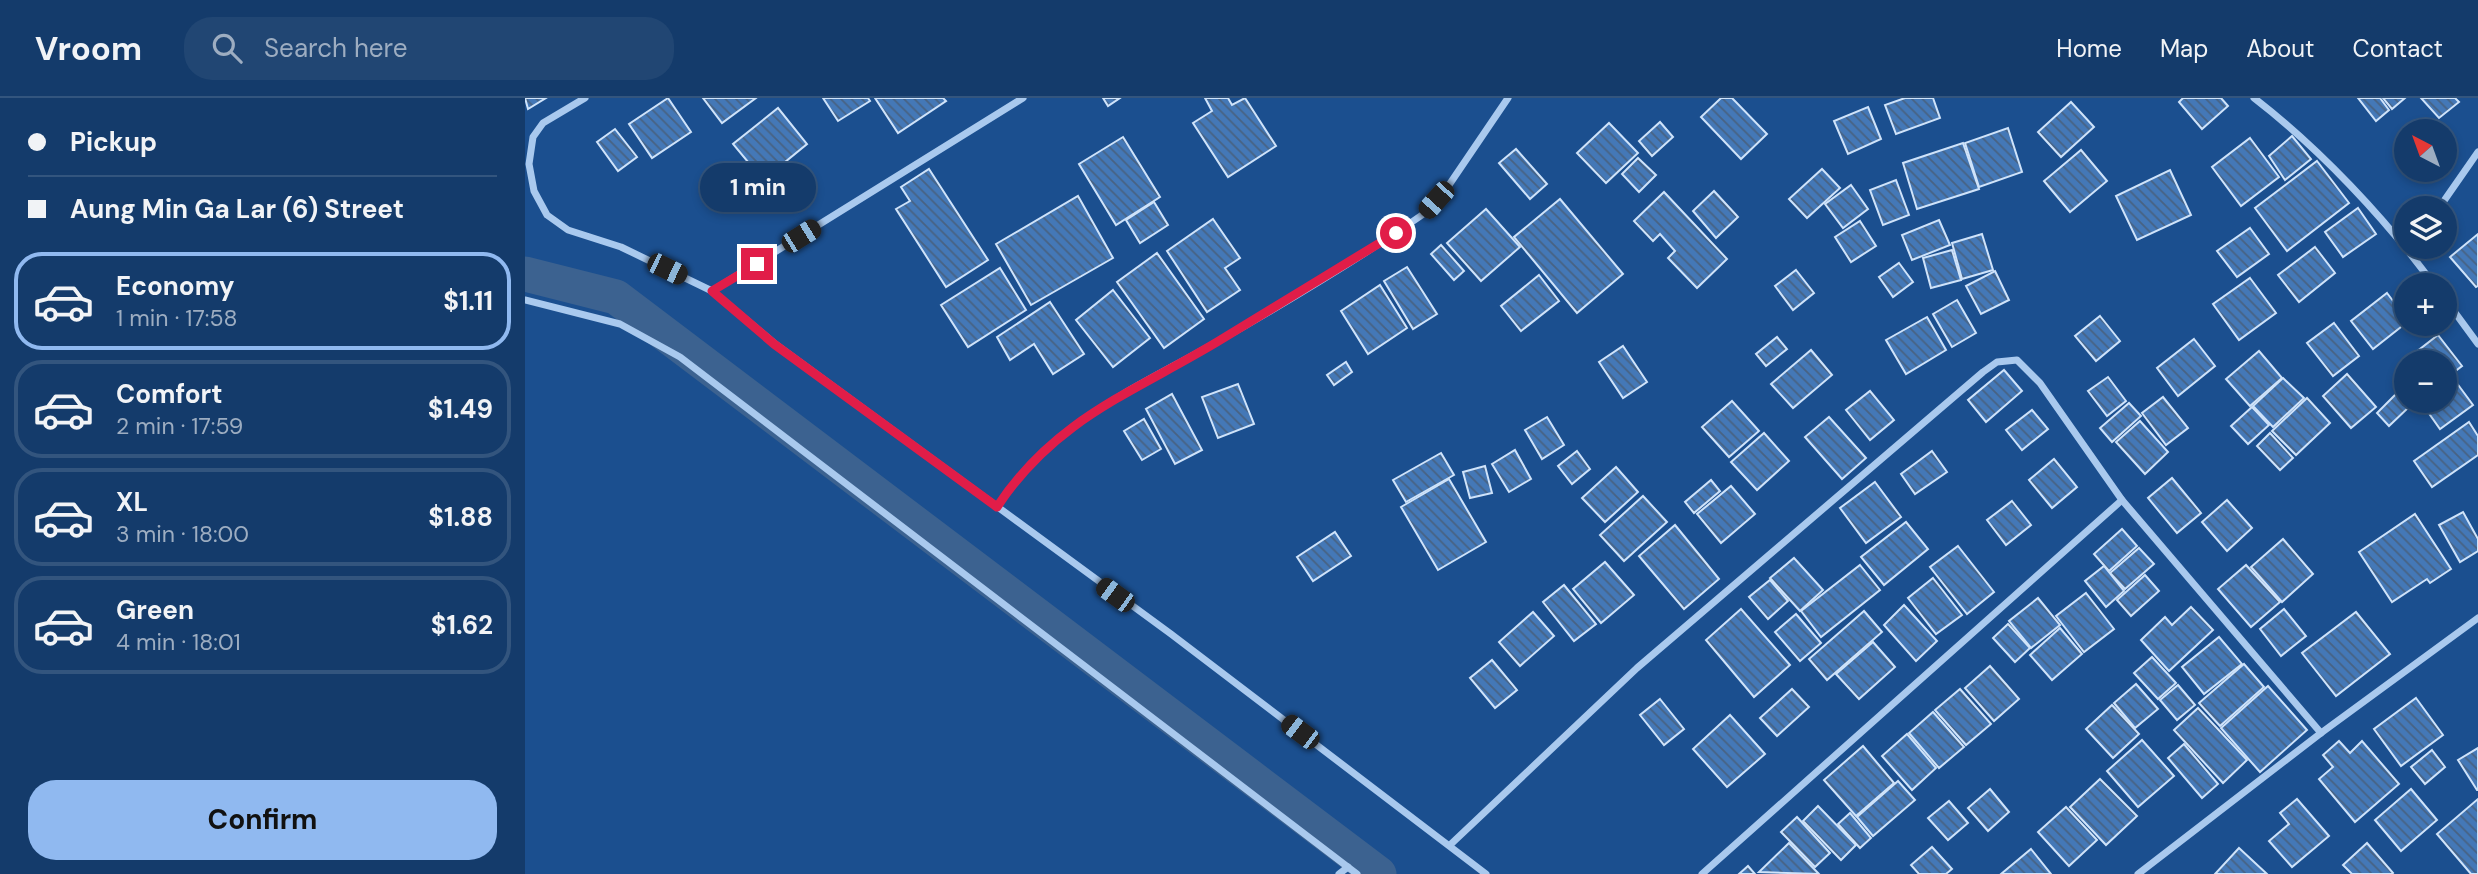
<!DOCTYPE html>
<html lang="en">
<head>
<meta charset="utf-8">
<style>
	body { margin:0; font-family:"DM Sans",sans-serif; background:#214673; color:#f1f3f6; height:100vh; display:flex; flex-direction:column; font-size:26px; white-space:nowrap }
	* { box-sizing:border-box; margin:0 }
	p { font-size:23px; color:#9dadc1 }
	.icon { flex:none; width:38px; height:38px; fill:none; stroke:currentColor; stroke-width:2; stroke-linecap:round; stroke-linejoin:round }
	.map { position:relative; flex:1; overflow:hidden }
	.side { display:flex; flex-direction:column; background:#143b6b; width:525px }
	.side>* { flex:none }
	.guide { display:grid; align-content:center; height:154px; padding:0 28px; background:#143b6b }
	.needle { width:46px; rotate:319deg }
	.controls { position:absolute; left:1869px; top:21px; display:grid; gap:14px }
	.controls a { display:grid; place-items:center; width:63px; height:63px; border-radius:50%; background:#143b6b; box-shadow:0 4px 10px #0003,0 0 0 2px #33557e; font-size:35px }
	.end { position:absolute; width:32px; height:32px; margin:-16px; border:9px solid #e11d48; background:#fff; box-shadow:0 0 0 4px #fff }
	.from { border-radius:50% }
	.bubble { position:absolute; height:49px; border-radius:24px; background:#143b6b; box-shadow:0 4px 10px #0003,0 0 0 2px #33557e; font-size:23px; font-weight:700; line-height:49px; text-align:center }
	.car { position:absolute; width:21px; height:42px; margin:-21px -10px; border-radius:9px; box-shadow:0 0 5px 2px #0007; background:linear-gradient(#222 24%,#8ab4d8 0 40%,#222 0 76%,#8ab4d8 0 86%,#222 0) }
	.guide b { display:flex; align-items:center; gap:24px; height:66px; font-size:26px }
	.guide b+b { border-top:2px solid #33557e }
	.guide i { width:18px; height:18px; background:#f1f3f6 }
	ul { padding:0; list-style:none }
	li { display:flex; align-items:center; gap:21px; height:98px; margin:0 14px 10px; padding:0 14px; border:4px solid #33557e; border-radius:28px }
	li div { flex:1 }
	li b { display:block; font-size:26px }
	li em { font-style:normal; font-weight:700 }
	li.current { border-color:#90b9f0 }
	li>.icon { width:63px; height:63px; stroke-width:1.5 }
	.cta { display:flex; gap:14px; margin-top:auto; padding:14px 28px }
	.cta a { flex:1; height:80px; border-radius:28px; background:#90b9f0; color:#111; font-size:28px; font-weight:700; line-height:80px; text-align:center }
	header { display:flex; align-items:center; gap:42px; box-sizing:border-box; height:98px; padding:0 35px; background:#143b6b; border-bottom:2px solid #33557e }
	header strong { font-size:33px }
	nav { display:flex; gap:38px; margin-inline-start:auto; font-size:24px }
	.search { width:490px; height:63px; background:#214673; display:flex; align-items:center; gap:18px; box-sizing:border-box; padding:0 24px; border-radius:28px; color:#9dadc1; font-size:26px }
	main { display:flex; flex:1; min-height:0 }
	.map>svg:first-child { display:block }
</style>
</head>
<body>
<header>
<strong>Vroom</strong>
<div class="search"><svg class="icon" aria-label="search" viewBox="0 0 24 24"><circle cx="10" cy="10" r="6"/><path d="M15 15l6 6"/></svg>Search here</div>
<nav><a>Home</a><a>Map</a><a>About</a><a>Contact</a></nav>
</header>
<main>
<section class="side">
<div class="guide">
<b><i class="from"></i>Pickup</b>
<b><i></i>Aung Min Ga Lar (6) Street</b>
</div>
<ul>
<li class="current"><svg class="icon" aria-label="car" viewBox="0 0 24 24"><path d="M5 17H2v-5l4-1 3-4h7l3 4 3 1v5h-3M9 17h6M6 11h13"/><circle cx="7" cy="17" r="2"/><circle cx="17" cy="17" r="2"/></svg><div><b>Economy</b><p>1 min · 17:58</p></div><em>$1.11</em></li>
<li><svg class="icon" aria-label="car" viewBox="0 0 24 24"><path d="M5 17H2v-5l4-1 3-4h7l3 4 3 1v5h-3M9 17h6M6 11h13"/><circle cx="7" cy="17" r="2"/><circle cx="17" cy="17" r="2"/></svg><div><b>Comfort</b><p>2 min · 17:59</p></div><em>$1.49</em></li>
<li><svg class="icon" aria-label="car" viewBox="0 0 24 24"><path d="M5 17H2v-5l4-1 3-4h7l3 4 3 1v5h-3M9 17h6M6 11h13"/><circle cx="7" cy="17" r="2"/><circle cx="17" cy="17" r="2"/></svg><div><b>XL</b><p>3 min · 18:00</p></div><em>$1.88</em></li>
<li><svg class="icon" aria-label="car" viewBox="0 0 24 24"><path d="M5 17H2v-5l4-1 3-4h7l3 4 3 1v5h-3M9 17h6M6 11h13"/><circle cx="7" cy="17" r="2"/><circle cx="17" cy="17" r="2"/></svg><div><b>Green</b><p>4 min · 18:01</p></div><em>$1.62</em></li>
</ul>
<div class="cta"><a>Confirm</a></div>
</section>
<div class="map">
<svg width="1953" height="776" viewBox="0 0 1953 776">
	<defs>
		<pattern id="building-back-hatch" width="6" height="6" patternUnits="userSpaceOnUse" patternTransform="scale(1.75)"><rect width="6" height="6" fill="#4478b7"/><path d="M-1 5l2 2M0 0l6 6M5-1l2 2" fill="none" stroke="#486282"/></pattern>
	</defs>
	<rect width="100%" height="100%" fill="#1b4f8f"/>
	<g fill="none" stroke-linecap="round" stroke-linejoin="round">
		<path stroke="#3c6290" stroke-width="35" d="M0 176 91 199 854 776"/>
	</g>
	<g fill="url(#building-back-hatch)" stroke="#cfe3fa" stroke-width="2">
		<path d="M0 0H21L3 11Z"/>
		<path d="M143 0 166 34 127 60 104 26Z"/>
		<path d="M178 0H231L197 25Z"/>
		<path d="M298 0H343L345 3 313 23Z"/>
		<path d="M350 0H418L421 3 373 35Z"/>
		<path d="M578 0H595L583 8Z"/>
		<path d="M680 0H703L707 7 720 0 751 48 703 79 668 25 687 13Z"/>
		<path d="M1196 0H1207L1242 36 1216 61 1176 19Z"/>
		<path d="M1380 0H1408L1415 20 1371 36 1360 7Z"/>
		<path d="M1658 0H1696L1703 8 1677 31 1654 4Z"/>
		<path d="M1833 0H1855L1864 12 1851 23Z"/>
		<path d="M1858 0H1880L1867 11Z"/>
		<path d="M1896 0H1930L1934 4 1914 20Z"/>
		<path d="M1546 4 1569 29 1536 59 1513 34Z"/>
		<path d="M1343 9 1356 41 1323 56 1309 23Z"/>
		<path d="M253 10 282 46 238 82 208 46Z"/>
		<path d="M1135 24 1148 39 1127 58 1114 43Z"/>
		<path d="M1084 25 1113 55 1081 85 1052 55Z"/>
		<path d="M1483 30 1497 74 1454 89 1440 45Z"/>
		<path d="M90 31 112 59 93 73 72 44Z"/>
		<path d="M1767 38 1786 61 1760 82 1744 58Z"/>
		<path d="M598 39 635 99 591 127 554 66Z"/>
		<path d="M1725 40 1754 79 1716 108 1687 69Z"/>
		<path d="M1438 45 1454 91 1392 111 1378 65Z"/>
		<path d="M991 51 1022 86 1005 101 974 65Z"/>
		<path d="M1556 52 1582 83 1545 114 1519 83Z"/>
		<path d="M1113 60 1131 77 1114 94 1097 76Z"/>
		<path d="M1792 63 1824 105 1762 153 1730 110Z"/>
		<path d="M404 71 463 162 421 189 371 111 385 103 376 89Z"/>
		<path d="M1297 71 1315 90 1282 120 1264 101Z"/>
		<path d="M1645 72 1666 117 1612 142 1591 98Z"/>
		<path d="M1371 82 1384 117 1358 127 1345 92Z"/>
		<path d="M1326 87 1343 111 1318 130 1300 106Z"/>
		<path d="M1189 93 1213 119 1191 140 1168 113Z"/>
		<path d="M1139 94 1202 161 1172 190 1143 160 1150 153 1135 136 1128 143 1109 123Z"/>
		<path d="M553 98 588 160 506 207 471 146Z"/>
		<path d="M1035 101 1098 176 1052 215 989 139Z"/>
		<path d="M629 104 643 127 615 145 601 122Z"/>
		<path d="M1833 110 1851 136 1818 159 1800 134Z"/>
		<path d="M961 111 995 149 956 183 922 145Z"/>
		<path d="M688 121 715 160 700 170 715 192 682 214 642 153Z"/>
		<path d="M1414 122 1425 147 1387 162 1377 137Z"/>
		<path d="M1335 123 1351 148 1326 164 1310 139Z"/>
		<path d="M1725 130 1744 156 1712 179 1692 153Z"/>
		<path d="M1457 136 1468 172 1437 181 1427 145Z"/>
		<path d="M1953 136V188L1951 189 1925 159Z"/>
		<path d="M916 147 939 173 929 182 906 156Z"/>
		<path d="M1790 149 1810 175 1774 204 1753 177Z"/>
		<path d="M1427 152 1436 182 1406 190 1398 160Z"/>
		<path d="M632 155 679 221 639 250 592 184Z"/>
		<path d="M1374 165 1388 184 1368 199 1354 179Z"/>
		<path d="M882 169 912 216 888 231 859 183Z"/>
		<path d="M475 170 501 212 443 249 416 207Z"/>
		<path d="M1271 172 1289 195 1268 212 1250 188Z"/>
		<path d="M1470 173 1484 202 1456 216 1441 188Z"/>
		<path d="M1014 177 1034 203 996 233 976 208Z"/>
		<path d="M1725 180 1751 215 1714 242 1688 206Z"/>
		<path d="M855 187 882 230 843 256 816 213Z"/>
		<path d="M588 192 625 240 588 269 551 222Z"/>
		<path d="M1862 195 1881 220V225L1848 251 1826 223Z"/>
		<path d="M1432 202 1451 235 1427 249 1408 216Z"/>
		<path d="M525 204 559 256 528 276 509 246 485 262 472 239Z"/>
		<path d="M1575 218 1595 243 1571 263 1550 238Z"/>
		<path d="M1402 219 1421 252 1381 276 1361 242Z"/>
		<path d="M1809 225 1834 258 1808 278 1782 245Z"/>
		<path d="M1913 237 1937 268 1920 281V264H1891L1886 258Z"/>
		<path d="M1252 239 1262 251 1241 268 1231 256Z"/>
		<path d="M1669 241 1690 268 1653 298 1632 270Z"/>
		<path d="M1098 248 1122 284 1098 300 1074 264Z"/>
		<path d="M1286 252 1307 277 1268 310 1246 286Z"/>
		<path d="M1734 253 1757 280 1725 308 1701 281Z"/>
		<path d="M821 264 827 274 809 287 802 277Z"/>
		<path d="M1479 272 1497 293 1461 324 1443 302Z"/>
		<path d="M1822 276 1851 309 1826 330 1798 298Z"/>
		<path d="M1583 279 1601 303 1582 318 1563 293Z"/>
		<path d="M1758 280 1779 300 1748 329 1728 308Z"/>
		<path d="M1881 283V300L1873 290Z"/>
		<path d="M1931 284 1948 307 1915 331 1898 307 1904 303H1920V292Z"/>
		<path d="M713 286 729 326 693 340 677 299Z"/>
		<path d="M1345 293 1369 322 1345 342 1321 312Z"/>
		<path d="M1872 295 1885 308 1864 328 1852 315Z"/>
		<path d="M647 296 677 352 650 366 621 311Z"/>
		<path d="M1638 299 1663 330 1641 347 1617 315Z"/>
		<path d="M1782 300 1805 325 1771 357 1747 333Z"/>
		<path d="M1207 303 1234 333 1204 359 1177 329Z"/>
		<path d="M1604 305 1616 318 1587 344 1575 330Z"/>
		<path d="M1727 309 1744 327 1723 346 1706 328Z"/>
		<path d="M1507 312 1523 331 1497 352 1481 332Z"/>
		<path d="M1022 319 1039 347 1017 361 1000 332Z"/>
		<path d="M1304 319 1341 360 1317 381 1280 339Z"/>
		<path d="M619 321 636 351 617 362 599 333Z"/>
		<path d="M1615 323 1643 354 1620 376 1591 344Z"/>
		<path d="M1944 324 1953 338V357L1907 389 1889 363Z"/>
		<path d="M1239 335 1264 363 1232 392 1206 364Z"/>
		<path d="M1745 335 1768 360 1755 372 1732 348Z"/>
		<path d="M990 352 1006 381 984 394 967 366Z"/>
		<path d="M1052 353 1065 371 1047 386 1033 368Z"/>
		<path d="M1407 353 1422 374 1390 396 1376 376Z"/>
		<path d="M916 355 929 377 881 404 868 382Z"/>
		<path d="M1529 361 1552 389 1527 410 1504 382Z"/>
		<path d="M960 368 967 395 945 400 938 374Z"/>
		<path d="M1091 369 1113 394 1080 424 1057 400Z"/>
		<path d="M1647 380 1676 415 1652 435 1623 400Z"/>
		<path d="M924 381 961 444 913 472 876 409Z"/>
		<path d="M1186 382 1195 393 1169 415 1160 404Z"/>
		<path d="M1350 384 1376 419 1341 445 1315 410Z"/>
		<path d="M1206 388 1230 416 1196 445 1172 416Z"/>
		<path d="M1118 398 1142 424 1099 463 1075 437Z"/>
		<path d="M1702 402 1727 430 1702 453 1677 424Z"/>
		<path d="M1487 403 1506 427 1481 447 1462 422Z"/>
		<path d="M1938 414 1953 441V453L1935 464 1914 427Z"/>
		<path d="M1890 416 1926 471 1905 485 1902 481 1867 504 1834 454Z"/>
		<path d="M1381 424 1403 451 1359 487 1336 459Z"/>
		<path d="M1150 427 1194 481 1159 511 1114 458Z"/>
		<path d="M1597 431 1612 448 1584 473 1569 456Z"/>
		<path d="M810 434 826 458 788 483 772 459Z"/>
		<path d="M1758 441 1788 476 1757 504 1726 469Z"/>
		<path d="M1433 448 1469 494 1442 516 1405 469Z"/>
		<path d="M1614 450 1629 466 1600 491 1585 475Z"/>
		<path d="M1269 460 1298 492 1275 513 1245 480Z"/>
		<path d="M1080 464 1109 497 1076 525 1048 491Z"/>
		<path d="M1335 467 1355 492 1296 539 1276 513Z"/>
		<path d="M1721 467 1755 504 1726 529 1693 491Z"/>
		<path d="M1579 468 1599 493 1581 509 1560 483Z"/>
		<path d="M1620 477 1634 493 1606 518 1592 502Z"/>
		<path d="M1408 480 1437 517 1411 536 1383 500Z"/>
		<path d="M1245 482 1263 503 1243 521 1224 499Z"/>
		<path d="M1039 487 1071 526 1049 543 1018 504Z"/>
		<path d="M1561 495 1589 531 1559 554 1531 518Z"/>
		<path d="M1513 500 1535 527 1506 550 1484 523Z"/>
		<path d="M1379 507 1412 543 1391 563 1359 527Z"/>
		<path d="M1666 509 1688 532 1644 573 1616 542 1640 519 1647 527Z"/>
		<path d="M1216 511 1265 567 1229 599 1181 542Z"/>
		<path d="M1759 511 1781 538 1756 558 1735 531Z"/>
		<path d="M1339 513 1357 534 1302 582 1284 561Z"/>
		<path d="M1008 514 1029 538 995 568 974 544Z"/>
		<path d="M1831 514 1865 556 1811 598 1777 555Z"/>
		<path d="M1271 516 1296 545 1275 563 1250 534Z"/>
		<path d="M1483 526 1505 550 1490 564 1468 540Z"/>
		<path d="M1535 530 1557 556 1527 582 1505 557Z"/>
		<path d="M1694 539 1717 566 1679 596 1657 569Z"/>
		<path d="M1348 544 1370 569 1334 601 1311 576Z"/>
		<path d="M1627 559 1651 585 1633 601 1609 575Z"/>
		<path d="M967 562 992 592 970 610 945 580Z"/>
		<path d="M1719 566 1739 589 1695 628 1674 605Z"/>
		<path d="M1465 568 1494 601 1469 623 1440 590Z"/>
		<path d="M1611 586 1633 611 1610 630 1589 605Z"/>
		<path d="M1653 587 1670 607 1652 622 1635 602Z"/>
		<path d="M1743 588 1782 632 1735 674 1696 630Z"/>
		<path d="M1267 591 1284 609 1252 638 1235 620Z"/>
		<path d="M1435 591 1466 626 1441 647 1410 612Z"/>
		<path d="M1891 600 1918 637 1876 668 1849 631Z"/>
		<path d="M1135 601 1159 631 1139 647 1115 617Z"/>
		<path d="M1587 607 1614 636 1588 660 1561 631Z"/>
		<path d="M1673 610 1722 662 1698 685 1649 632Z"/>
		<path d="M1408 614 1439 649 1414 670 1384 635Z"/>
		<path d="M1205 617 1240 656 1202 689 1168 651Z"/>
		<path d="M1382 636 1411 670 1387 692 1357 658Z"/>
		<path d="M1617 642 1649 678 1613 709 1582 673Z"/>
		<path d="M1814 643 1825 655 1837 643 1874 686 1830 724 1794 681 1808 669 1798 657Z"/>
		<path d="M1659 646 1693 686 1677 700 1643 660Z"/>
		<path d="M1338 648 1369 685 1331 718 1299 682Z"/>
		<path d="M1953 650V692H1952L1933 662Z"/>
		<path d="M1907 652 1920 669 1900 686 1886 669Z"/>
		<path d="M1575 681 1612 718 1581 747 1545 709Z"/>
		<path d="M1373 683 1390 702 1348 738 1332 719Z"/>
		<path d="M1465 691 1484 714 1463 733 1443 710Z"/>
		<path d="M1886 691 1912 722 1876 753 1850 722Z"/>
		<path d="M1772 701 1804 738 1767 769 1744 743 1764 726 1755 715Z"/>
		<path d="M1953 701V776H1946L1912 736Z"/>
		<path d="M1424 703 1443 725 1423 742 1403 720Z"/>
		<path d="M1293 708 1331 747 1316 762 1278 723Z"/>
		<path d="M1541 709 1572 742 1544 768 1513 734Z"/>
		<path d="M1325 715 1346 740 1335 750 1313 726Z"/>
		<path d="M1272 719 1305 755 1290 769 1256 734Z"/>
		<path d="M1264 745 1294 776 1234 774Z"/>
		<path d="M1842 745 1868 775 1867 776H1827L1818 767Z"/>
		<path d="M1407 749 1427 771 1421 776H1394L1386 767Z"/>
		<path d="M1714 750 1742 776H1690Z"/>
		<path d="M1506 751 1526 776H1476Z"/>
		<path d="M1223 768 1230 776H1214Z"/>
	</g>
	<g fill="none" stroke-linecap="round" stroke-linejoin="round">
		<g stroke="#a9c9ee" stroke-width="7">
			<path d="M60 0 18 25 8 39 4 66 9 93 22 117 43 132 96 149 187 193 249 245 646 536 961 776"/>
			<path d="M1729 0C1794 50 1861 121 1909 187"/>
			<path d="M1914 110 1953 54"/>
			<path d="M187 193 498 0"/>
			<path d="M1920 201 1953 246"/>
			<path d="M0 202 95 226 155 259 832 776"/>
			<path d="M472 409C528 324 606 293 690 245 760 205 831 163 897 117L924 87 983 0"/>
			<path d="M925 747 1112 570 1458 274 1472 264 1492 262 1515 285 1597 402 1796 635"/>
			<path d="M814 776 823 769"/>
			<path d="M1177 776 1597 402"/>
			<path d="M1613 776 1796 635 1953 520"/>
		</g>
	</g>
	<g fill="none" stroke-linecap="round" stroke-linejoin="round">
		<path stroke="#e11d48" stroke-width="9" d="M232 166 187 193 249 246 472 409C530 321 607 295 692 244 752 208 811 171 871 135"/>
	</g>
</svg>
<div class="controls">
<a><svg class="needle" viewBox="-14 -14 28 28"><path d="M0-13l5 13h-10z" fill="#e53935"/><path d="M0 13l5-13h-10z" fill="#9dadc1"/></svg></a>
<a><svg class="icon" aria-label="layers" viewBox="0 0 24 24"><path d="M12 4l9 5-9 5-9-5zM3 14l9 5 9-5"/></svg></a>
<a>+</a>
<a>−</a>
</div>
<i class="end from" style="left:871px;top:135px"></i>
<i class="end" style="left:232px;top:166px"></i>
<div class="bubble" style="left:175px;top:65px;width:116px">1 min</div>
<i class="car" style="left:911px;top:102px;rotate:222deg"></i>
<i class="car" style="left:276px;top:138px;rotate:58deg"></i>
<i class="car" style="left:142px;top:171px;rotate:116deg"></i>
<i class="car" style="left:590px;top:497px;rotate:306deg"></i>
<i class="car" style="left:775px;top:634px;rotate:307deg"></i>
</div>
</main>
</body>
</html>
